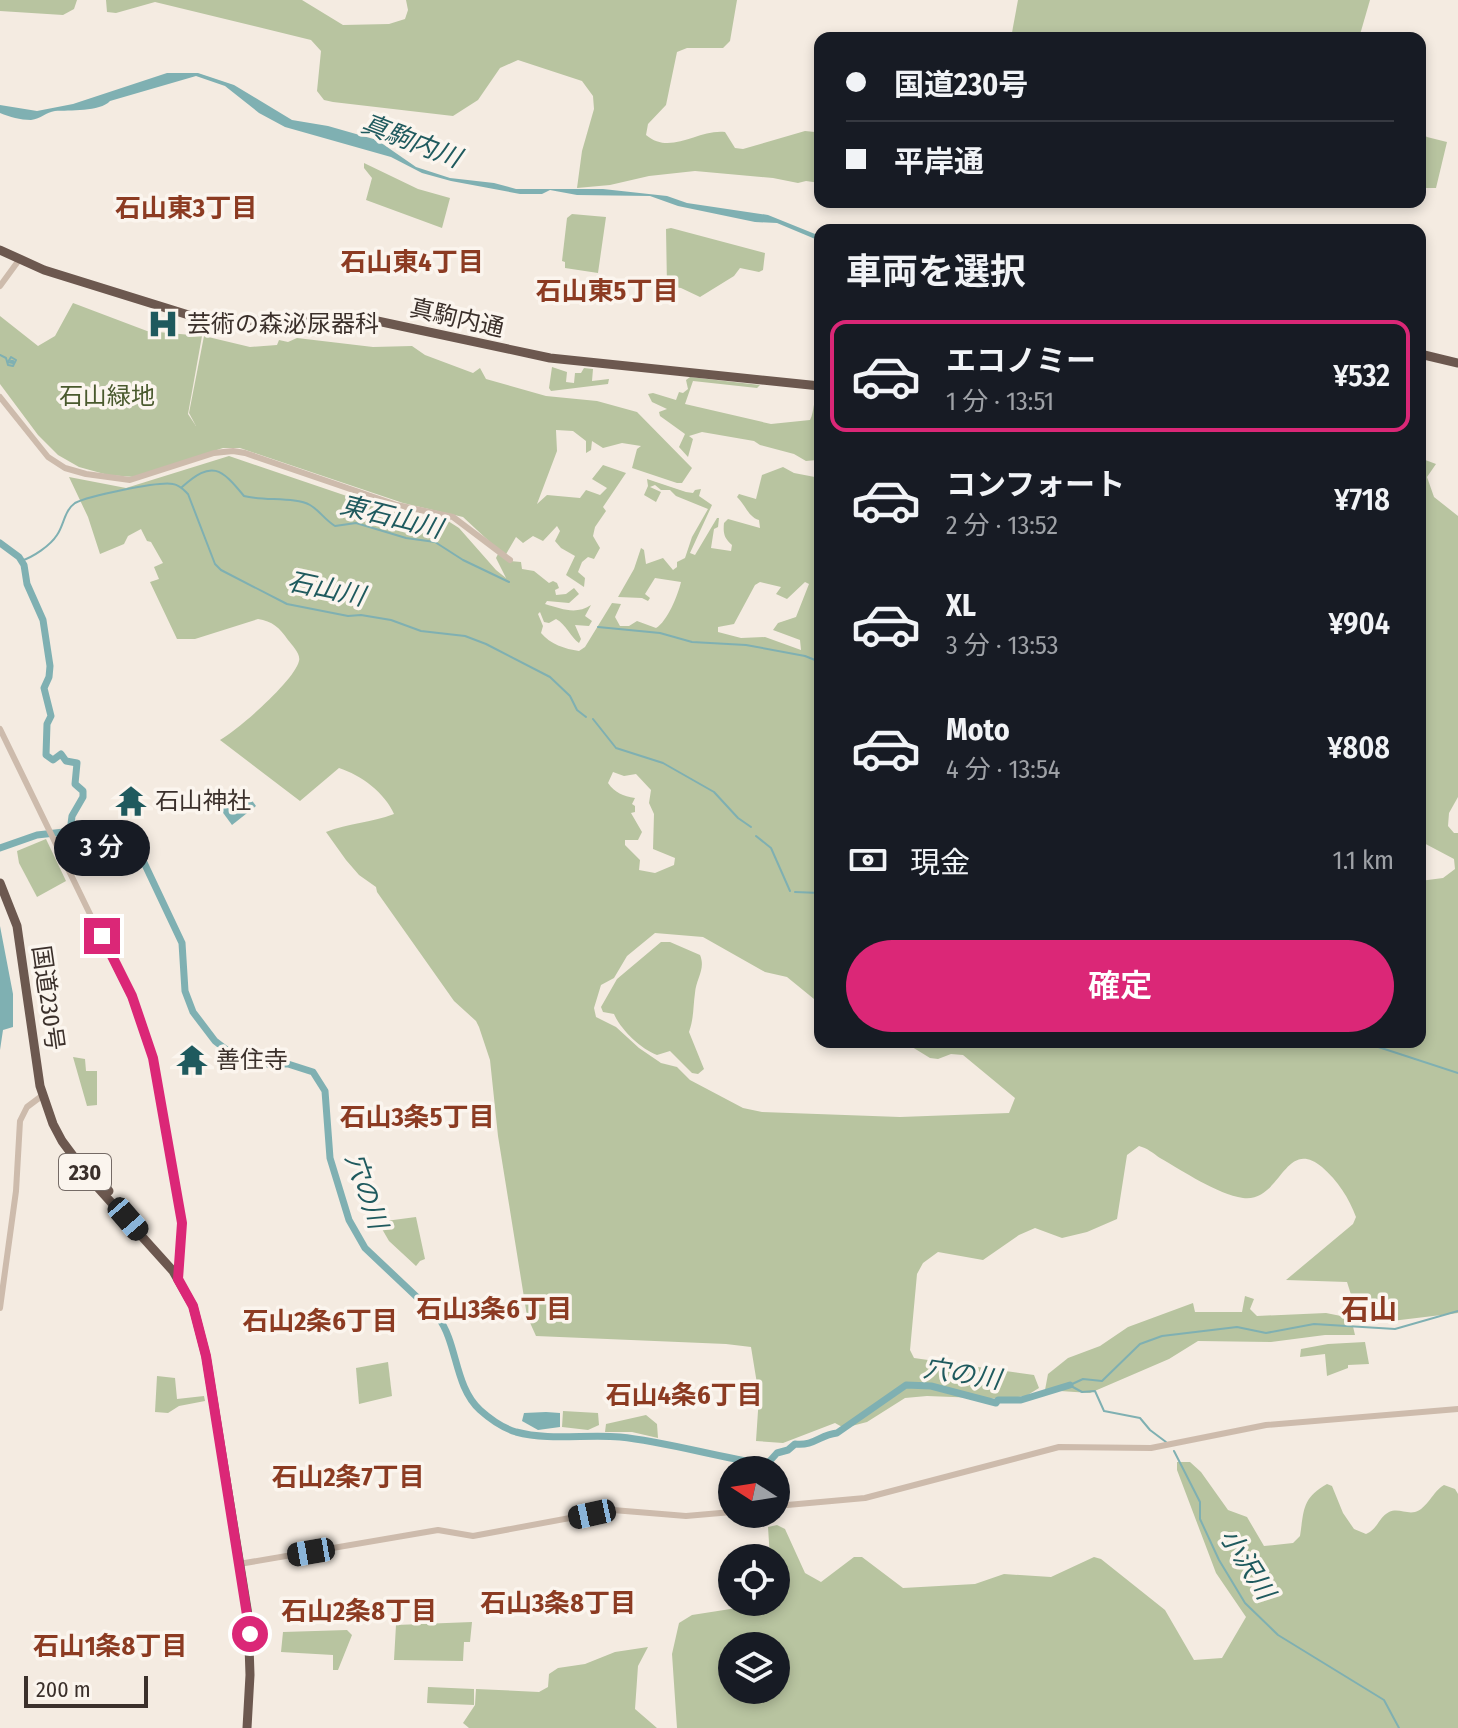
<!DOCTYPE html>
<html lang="ja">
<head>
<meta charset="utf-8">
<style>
	body { margin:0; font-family:"Fira Sans Condensed","Noto Sans JP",sans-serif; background:#242831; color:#f1f3f6; height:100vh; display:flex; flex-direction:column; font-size:30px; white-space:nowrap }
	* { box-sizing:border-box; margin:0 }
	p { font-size:26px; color:#9ea1a6 }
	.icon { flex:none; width:44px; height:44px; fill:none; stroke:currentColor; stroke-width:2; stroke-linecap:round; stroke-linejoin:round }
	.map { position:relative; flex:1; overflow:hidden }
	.sheet { position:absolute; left:814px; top:224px; width:612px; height:824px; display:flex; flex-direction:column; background:#171b24; border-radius:16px; box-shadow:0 4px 12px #0003 }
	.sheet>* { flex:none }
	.guide { position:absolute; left:814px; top:32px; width:612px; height:176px; border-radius:16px; box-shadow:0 4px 12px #0003; display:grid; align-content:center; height:176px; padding:0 32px; background:#171b24 }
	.needle { width:52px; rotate:282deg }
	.tools { position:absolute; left:718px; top:1456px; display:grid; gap:16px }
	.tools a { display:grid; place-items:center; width:72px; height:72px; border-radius:50%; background:#171b24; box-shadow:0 4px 12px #0003; font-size:40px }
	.scale { position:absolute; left:24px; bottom:20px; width:124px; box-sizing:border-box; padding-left:8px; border:4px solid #3b302b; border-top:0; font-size:22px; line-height:28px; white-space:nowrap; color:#3b302b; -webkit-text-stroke:6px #fbf5ee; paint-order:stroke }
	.end { position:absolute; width:36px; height:36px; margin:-18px; border:10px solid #db2777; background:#fff; box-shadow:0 0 0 4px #fff }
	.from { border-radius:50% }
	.bubble { position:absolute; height:56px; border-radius:28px; background:#171b24; box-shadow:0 4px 12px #0003; font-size:26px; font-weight:600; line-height:56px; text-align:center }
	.car { position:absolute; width:24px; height:48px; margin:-24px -12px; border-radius:10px; box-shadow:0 0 6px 2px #0007; background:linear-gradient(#222 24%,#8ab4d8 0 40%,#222 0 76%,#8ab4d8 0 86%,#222 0) }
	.guide b { display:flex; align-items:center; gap:28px; height:76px; font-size:30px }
	.guide b+b { border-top:2px solid #363941 }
	.guide i { width:20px; height:20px; background:#f1f3f6 }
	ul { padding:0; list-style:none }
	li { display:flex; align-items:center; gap:24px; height:112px; margin:0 16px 12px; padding:0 16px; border:4px solid transparent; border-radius:16px }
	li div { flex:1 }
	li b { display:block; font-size:30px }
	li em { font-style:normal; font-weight:600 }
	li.selected { border-color:#db2777 }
	li>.icon { width:72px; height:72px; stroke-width:1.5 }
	h2 { padding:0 32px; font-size:36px; line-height:96px }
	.pay { display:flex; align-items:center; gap:20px; height:88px; padding:0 32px; font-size:30px }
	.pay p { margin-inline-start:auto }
	.action { display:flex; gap:16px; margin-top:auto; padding:16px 32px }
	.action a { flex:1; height:92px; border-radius:48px; background:#db2777; color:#fff; font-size:32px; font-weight:600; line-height:92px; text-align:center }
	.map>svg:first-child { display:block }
</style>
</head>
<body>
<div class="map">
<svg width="1458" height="1728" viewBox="0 0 1458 1728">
	<rect width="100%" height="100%" fill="#f4ebe1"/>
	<g fill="#b8c4a0" fill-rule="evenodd">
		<path d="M0 0H77L74 9 63 15 0 11Z"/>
		<path d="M106 0H302L343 25 389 24 405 19 408 10 406 0H737L730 41 723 48H687L677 52 666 105 648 124 646 135C671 156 697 129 725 132L735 148 743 149 805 131 815 132 820 140V183L806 181 798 183 773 178 695 171 649 176 610 185 577 188 582 151 594 109 593 96 582 81 518 60 500 68 478 100 453 116 333 102 324 100 317 91 321 51 311 40 155 2 116 13 107 12Z"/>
		<path d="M1018 0H1370L1359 38H1011Z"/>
		<path d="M1420 132 1427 137 1447 142 1436 188H1420Z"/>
		<path d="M364 163 418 189 450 198 442 228 366 200 372 178 364 168Z"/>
		<path d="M572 214 606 217 598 273 565 268V262L562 261 567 218Z"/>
		<path d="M671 228 765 253 763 270 759 272 740 268 734 276 700 297 681 288 667 286 666 229Z"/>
		<path d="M73 303 147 331 202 336 188 414 196 426 189 413 204 336 250 347 277 345 279 340 288 342 297 338 373 347 412 346 425 355 473 373 480 368 486 379 546 396 597 401 637 412 692 468 682 483H677L632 468 637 449 641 446 622 443 603 448 592 441 591 450 586 453V441L573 431 556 430 557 451 537 504 547 495 580 498 586 490 600 495 607 488 592 479 603 465 626 473 603 507 606 511 595 527 593 536 600 548 594 559 588 557 582 562 578 572 585 578 584 587 566 575 575 556 561 548 555 541 560 531 557 526 543 541 533 536 523 543 516 537 505 556 463 517 403 503 240 448H223L134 477 108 475 79 467 58 455 38 435 0 384V316L38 346 55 336Z"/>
		<path d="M552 367 567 372 566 382 574 383 575 373H581L584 368 593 369 592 381 609 379 608 384 551 391 549 388Z"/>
		<path d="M690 377 760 385 757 388 693 381 685 404 771 424 810 420C815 411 812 399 820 393V466L817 460 806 461 794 454 760 445 754 441 702 432 689 436 693 439 688 457 679 447 685 434 660 416 659 412 667 409 652 402 648 394 653 393 676 400 679 392 683 393 688 389 686 380Z"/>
		<path d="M229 456 385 509 448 521 459 528 496 570 506 578 496 558 498 554 510 561 521 562 522 569 534 571 549 583 553 581 557 583 559 588 555 590 556 595 566 594 574 588 579 594 569 603 547 601 545 604C562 609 576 615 591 605L585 616 592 621 589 626 575 625 581 639 579 643C571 638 566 624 556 619L549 623 544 622 540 612 538 614 543 626 541 633C550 644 565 649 579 651L585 647 612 603 621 604 615 617 620 626H629L637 621 656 628C667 622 678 595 681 582L655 578 645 594 650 598 648 601 642 598 618 597 634 569 641 548 644 550 646 564 663 558 673 570 677 567V562L685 558 692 537 708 509 676 496 670 490H661L655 485 650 487 661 492 656 502 644 495 648 486 647 479 686 492 693 493 695 490 701 489 699 496 712 505 690 553 695 555 717 518H719L718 527 714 529 711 548 731 551 732 545C724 538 723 533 724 523L728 519 760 528 759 520C748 517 745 504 737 497L739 494 756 499 762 475 783 467 794 473 820 478V1000L814 999 787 977 765 972 703 937 655 933 627 956 614 978 601 985 594 1008 596 1017 616 1027 639 1048 661 1063 677 1067 690 1080 743 1108 762 1112 900 1117 1009 1113 1015 1098 963 1055 951 1054 938 1059 930 1058 904 1042H1420V881L1443 878 1455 869 1454 859 1420 841V458L1436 464 1427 477 1434 497 1458 516V797L1449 813 1448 826 1454 833H1458V1313L1367 1324 1360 1323 1347 1282 1286 1280 1353 1224 1356 1217C1349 1198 1338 1181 1322 1167 1284 1136 1281 1203 1243 1198 1217 1194 1183 1171 1160 1158 1153 1153 1147 1148 1139 1146L1127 1155 1117 1219 1087 1232 1062 1238 1035 1228 1019 1235 983 1260 938 1252 923 1263 917 1274 910 1350 914 1358 1034 1375 1039 1388 1026 1396 1004 1399 927 1396 905 1398 867 1422 844 1428 835 1423 783 1443 756 1441 759 1396 751 1347 726 1344 536 1336 527 1316 498 1136 490 1060 479 1027 476 1021 454 1001 377 892 376 887 359 875 346 860 326 832C348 823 371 823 394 814 385 793 361 775 339 768L300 801 220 740C239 729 294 681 299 661 301 654 292 645 288 640 280 628 272 621 258 619L195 639H177L150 582 159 579 154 567 163 563 151 542 147 541 141 529 128 536 124 544 100 554 88 517 69 477 126 488ZM760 582 781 587 776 594 787 599 805 582 809 584 796 617 778 623 773 630 800 640 801 650 765 637 741 638 718 632V627L734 624 755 585ZM613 772 624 776 636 774 651 790 649 803 654 814 653 849 675 858 674 865 655 873 639 870 640 860 625 845V840H638L642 832 631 813 635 812V806L632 804 635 798C623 796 615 793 608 783Z"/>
		<path d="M46 839 66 881 37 897 19 863 17 851Z"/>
		<path d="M661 942H670L700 955C706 969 696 979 695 993 693 1007 694 1018 689 1032L704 1069 698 1074 692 1073 670 1051 657 1055C641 1049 621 1030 614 1014L603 1012 601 1007 617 979Z"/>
		<path d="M73 1057 85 1059 86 1071H97V1105L87 1106Z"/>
		<path d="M416 1217 425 1259 420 1261 416 1266 389 1241 378 1222Z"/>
		<path d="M1245 1296 1254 1299 1250 1309 1257 1316 1326 1313 1351 1318 1355 1335H1325L1271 1342 1198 1341 1169 1359 1090 1393 1045 1390 1048 1374 1068 1358 1100 1346 1128 1327 1193 1303 1195 1312H1242Z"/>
		<path d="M1365 1342 1369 1364 1348 1365V1368L1327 1376 1325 1354 1300 1357 1301 1349 1328 1344Z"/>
		<path d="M388 1362 392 1396 359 1404 356 1368Z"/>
		<path d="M157 1376 175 1378 177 1399 204 1396 205 1401 179 1406 168 1413 155 1412Z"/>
		<path d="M563 1411 598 1413 599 1425 588 1430 562 1427Z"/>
		<path d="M646 1415 657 1424 658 1438 632 1432H605L606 1424Z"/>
		<path d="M1177 1462H1190L1201 1472 1228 1510 1247 1517 1264 1546 1293 1543 1300 1536C1304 1510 1302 1498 1327 1484L1332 1486 1343 1513 1354 1529 1366 1534C1378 1529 1378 1518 1389 1512 1398 1508 1406 1514 1415 1512 1427 1509 1433 1491 1444 1485L1455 1489 1458 1494V1728H677L672 1654 679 1623 692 1615 776 1602V1558H770L768 1527 777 1525 785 1529 805 1573 821 1582 854 1557H862L903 1588 975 1584 1004 1574 1051 1577 1094 1557 1101 1559 1165 1610 1194 1660 1222 1658 1246 1617 1216 1573 1177 1470ZM776 1646V1690H732V1646Z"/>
		<path d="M472 1622 470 1642H464L463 1661 394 1660 396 1625Z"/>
		<path d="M347 1630 352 1635 338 1670H333V1655L281 1652 283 1632Z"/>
		<path d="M648 1647 638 1666 635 1709 657 1728H469L463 1723 475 1705 476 1689 539 1692 548 1687 549 1674 558 1668 585 1664 615 1652Z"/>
		<path d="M428 1687 474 1689V1705L427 1703Z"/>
	</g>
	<g fill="#7fb0b2">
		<path d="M167 73H198L234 85 292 120 328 126 377 140 416 167 450 178 494 183 516 189H603L667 196 687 203 768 215 820 236V241L777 223 755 222 678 206 650 196 577 195 550 190 542 194H520L451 181 422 173 391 157 285 127 259 113 225 86 196 76 110 101C100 112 69 110 55 111 46 112 41 119 31 120 20 120 10 117 0 113V105L37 111 73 104Z"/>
		<path d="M245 791 256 806 232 825 221 810Z"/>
		<path d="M0 926 13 994V1027L3 1030 0 1050Z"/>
		<path d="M546 1412 560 1413V1427L538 1430 522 1421 524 1413Z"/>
	</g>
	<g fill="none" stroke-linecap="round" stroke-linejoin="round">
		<g stroke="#7fb0b2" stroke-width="2">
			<path d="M0 355 6 358 8 365 13 366 16 360 11 357 8 362 13 363V361H11"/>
			<path d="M182 487C212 460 221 468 244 496 263 501 296 497 310 505 319 510 325 520 335 526L356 523 406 538 435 542 463 560 509 582"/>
			<path d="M21 561C33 557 50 546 57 535 64 525 64 511 75 503 88 496 159 481 173 484 180 485 184 490 188 494L215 564 221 570 287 604 348 616 361 615 391 620 421 631 465 636 486 644 550 677 570 696 577 710 586 717"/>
			<path d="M598 627 660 633 692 642 746 645 805 656 820 662"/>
			<path d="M593 719 616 748 663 763 714 792 738 818 751 827"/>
			<path d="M756 836 771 848 790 891"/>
			<path d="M795 892 820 893"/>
			<path d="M1363 1042 1458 1073"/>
			<path d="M1070 1385 1083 1379 1102 1381 1140 1344 1162 1336 1237 1327 1266 1333 1314 1324 1395 1329 1458 1311"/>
			<path d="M1071 1386 1082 1392 1095 1391 1104 1411 1140 1418 1150 1430 1166 1442"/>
			<path d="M1174 1451 1200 1502V1519L1219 1560 1245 1603 1278 1635 1384 1700 1399 1728"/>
		</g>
		<g stroke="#7fb0b2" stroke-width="7">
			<path d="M0 543 19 557 24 565 27 584 43 620 50 666 49 677 44 688 51 716 47 724 46 755 53 760 61 754 66 761 77 763 75 784 83 791V797L72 816 70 832"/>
			<path d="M0 848 37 835 64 832H103L123 837 131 844 139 852 182 943 185 991 193 1012 215 1041 241 1061 254 1064H288L313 1072 325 1091 330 1158 349 1220 365 1248 438 1317C458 1344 454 1386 480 1410 490 1419 503 1428 516 1432 549 1441 586 1434 620 1437 668 1442 716 1457 764 1464L768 1463 777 1453 788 1450 795 1444C815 1446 819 1435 837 1433L906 1385 931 1386 996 1403 998 1400H1021L1070 1385"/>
		</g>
		<g stroke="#cdbbac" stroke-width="6">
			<path d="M0 286 19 260"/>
			<path d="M0 397 48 457 65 468 86 474 130 480 214 453 233 451 245 453 397 505 453 517 510 560"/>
			<path d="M0 729 142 1021 153 1058 182 1223 178 1276"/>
			<path d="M0 1308 16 1191 20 1121 27 1107 43 1095"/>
			<path d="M776 1506 865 1498 1059 1447 1151 1448 1266 1425 1458 1409"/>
			<path d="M239 1564 438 1530 473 1536 613 1510 686 1516 732 1512"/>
		</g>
		<g stroke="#6c584f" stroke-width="9">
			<path d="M0 250 44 270 195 317 220 321 368 319 550 358 820 386"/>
			<path d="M1420 354 1458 363"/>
			<path d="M0 883 17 926 40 1086 53 1124 62 1141 91 1180 173 1271 193 1306 206 1356 248 1615 250 1675 247 1728"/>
			<path d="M87 1166 109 1191"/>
		</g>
	</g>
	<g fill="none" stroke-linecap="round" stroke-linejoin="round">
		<path stroke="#db2777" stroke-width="10" d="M102 936 132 996 153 1058 182 1223 178 1279 193 1306 206 1356 250 1634"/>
	</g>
	<defs>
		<symbol id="hospital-bare" viewBox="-9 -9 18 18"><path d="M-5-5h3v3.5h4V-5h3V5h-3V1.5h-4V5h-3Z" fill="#1f5a5e" stroke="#fbf5ee" stroke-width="2.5" paint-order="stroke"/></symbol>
		<symbol id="temple-bare" viewBox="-9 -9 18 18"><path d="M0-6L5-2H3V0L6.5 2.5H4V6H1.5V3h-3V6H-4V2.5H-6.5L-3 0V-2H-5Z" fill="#1f5a5e" stroke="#fbf5ee" stroke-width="2.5" paint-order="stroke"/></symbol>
	</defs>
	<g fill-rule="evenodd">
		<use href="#hospital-bare" x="141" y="302" width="44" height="44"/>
		<use href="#temple-bare" x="109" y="779" width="44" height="44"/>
		<use href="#temple-bare" x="170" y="1038" width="44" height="44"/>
	</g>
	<g text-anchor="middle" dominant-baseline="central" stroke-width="7" stroke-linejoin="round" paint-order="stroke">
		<rect fill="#fbf5ee" stroke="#756b66" stroke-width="2" x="59" y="1154" width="52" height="36" rx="6"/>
		<g font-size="22" font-weight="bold" fill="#3b302b">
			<text x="85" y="1172">230</text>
		</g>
		<g font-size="24" fill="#3b302b" stroke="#fbf5ee">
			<text transform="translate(457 318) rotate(13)">真駒内通</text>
			<text transform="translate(48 998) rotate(82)">国道230号</text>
		</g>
		<g font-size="24" fill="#3b302b" stroke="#fbf5ee" text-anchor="start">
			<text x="187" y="324">芸術の森泌尿器科</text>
			<text x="155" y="801">石山神社</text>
			<text x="216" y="1060">善住寺</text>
		</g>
		<g font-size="24" fill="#4a5a2e" stroke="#fbf5ee">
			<text x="107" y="396">石山緑地</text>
		</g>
		<g font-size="26" font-style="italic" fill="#1f5a5e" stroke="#fbf5ee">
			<text transform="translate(411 141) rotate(21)">真駒内川</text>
			<text transform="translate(391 517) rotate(14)">東石山川</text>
			<text transform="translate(326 589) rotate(12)">石山川</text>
			<text transform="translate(366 1191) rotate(71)">穴の川</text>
			<text transform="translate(962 1374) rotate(9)">穴の川</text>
			<text transform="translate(1247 1564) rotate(58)">小沢川</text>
		</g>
		<g font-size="26" font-weight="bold" fill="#8c3b22" stroke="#fbf5ee">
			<text x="186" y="208">石山東3丁目</text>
			<text x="412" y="262">石山東4丁目</text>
			<text x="607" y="291">石山東5丁目</text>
			<text x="417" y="1117">石山3条5丁目</text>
			<text x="494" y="1309">石山3条6丁目</text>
			<text x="320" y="1321">石山2条6丁目</text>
			<text x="684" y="1395">石山4条6丁目</text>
			<text x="348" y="1477">石山2条7丁目</text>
			<text x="558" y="1603">石山3条8丁目</text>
			<text x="359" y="1611">石山2条8丁目</text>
			<text x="110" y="1646">石山1条8丁目</text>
		</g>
		<g font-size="28" font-weight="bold" fill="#8c3b22" stroke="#fbf5ee">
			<text x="1369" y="1309">石山</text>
		</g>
	</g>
</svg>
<div class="tools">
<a><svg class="needle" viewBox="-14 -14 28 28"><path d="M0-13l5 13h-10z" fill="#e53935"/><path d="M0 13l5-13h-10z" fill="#9ea1a6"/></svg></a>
<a><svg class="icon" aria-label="locate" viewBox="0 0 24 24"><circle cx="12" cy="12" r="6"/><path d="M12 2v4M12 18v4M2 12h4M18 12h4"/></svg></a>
<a><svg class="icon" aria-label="layers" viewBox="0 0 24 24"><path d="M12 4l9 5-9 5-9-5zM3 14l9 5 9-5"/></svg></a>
</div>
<div class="scale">200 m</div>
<i class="end from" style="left:250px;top:1634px"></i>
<i class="end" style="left:102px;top:936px"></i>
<div class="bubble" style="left:54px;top:820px;width:96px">3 分</div>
<i class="car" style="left:128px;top:1219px;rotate:139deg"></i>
<i class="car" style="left:592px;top:1514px;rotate:258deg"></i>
<i class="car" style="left:311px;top:1552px;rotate:260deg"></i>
<div class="guide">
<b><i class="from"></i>国道230号</b>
<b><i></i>平岸通</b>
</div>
<section class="sheet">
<h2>車両を選択</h2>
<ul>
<li class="selected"><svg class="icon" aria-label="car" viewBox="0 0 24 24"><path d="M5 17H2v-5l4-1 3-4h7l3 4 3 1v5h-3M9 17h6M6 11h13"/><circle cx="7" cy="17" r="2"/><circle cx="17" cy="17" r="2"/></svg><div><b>エコノミー</b><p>1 分 · 13:51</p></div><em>¥532</em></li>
<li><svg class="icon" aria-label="car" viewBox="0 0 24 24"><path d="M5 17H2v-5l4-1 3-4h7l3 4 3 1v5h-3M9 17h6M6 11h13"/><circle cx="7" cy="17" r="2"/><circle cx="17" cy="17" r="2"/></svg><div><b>コンフォート</b><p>2 分 · 13:52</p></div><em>¥718</em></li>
<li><svg class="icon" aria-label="car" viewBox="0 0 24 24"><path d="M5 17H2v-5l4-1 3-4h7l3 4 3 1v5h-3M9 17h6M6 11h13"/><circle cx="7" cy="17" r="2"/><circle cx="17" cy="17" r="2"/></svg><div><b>XL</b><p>3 分 · 13:53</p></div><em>¥904</em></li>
<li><svg class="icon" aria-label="car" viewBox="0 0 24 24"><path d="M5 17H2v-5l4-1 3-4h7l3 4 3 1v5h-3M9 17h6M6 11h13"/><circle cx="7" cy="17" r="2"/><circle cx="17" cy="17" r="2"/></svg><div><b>Moto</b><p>4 分 · 13:54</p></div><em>¥808</em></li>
</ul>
<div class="pay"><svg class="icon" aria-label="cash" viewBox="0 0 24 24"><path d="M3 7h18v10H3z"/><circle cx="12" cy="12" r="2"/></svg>現金<p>1.1 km</p></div>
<div class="action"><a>確定</a></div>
</section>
</div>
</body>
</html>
